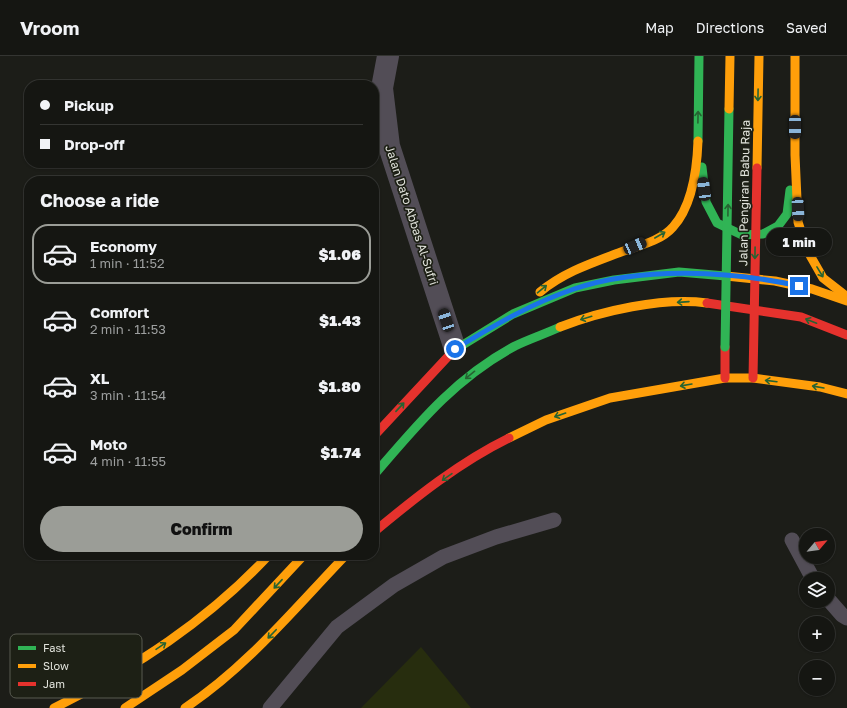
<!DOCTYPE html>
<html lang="en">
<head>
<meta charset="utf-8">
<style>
	body { margin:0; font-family:"Golos Text",sans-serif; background:#1e1f1b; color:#f1f3f6; height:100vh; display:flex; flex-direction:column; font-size:15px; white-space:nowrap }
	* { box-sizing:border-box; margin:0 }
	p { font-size:13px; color:#9d9f9f }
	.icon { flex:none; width:22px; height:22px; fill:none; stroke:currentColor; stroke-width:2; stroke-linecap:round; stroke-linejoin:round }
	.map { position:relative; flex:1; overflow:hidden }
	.details { position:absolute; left:24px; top:120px; width:355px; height:384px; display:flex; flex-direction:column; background:#151612; border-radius:16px; box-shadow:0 1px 3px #0004,0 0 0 1px #343532 }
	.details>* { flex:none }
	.guide { position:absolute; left:24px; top:24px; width:355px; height:88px; border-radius:16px; box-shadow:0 1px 3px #0004,0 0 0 1px #343532; display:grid; align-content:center; height:88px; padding:0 16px; background:#151612 }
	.needle { width:26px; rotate:61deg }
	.controls { position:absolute; left:799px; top:472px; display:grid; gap:8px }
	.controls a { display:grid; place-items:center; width:36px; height:36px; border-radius:50%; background:#151612; box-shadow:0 1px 3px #0004,0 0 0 1px #343532; font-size:20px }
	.end { position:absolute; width:18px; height:18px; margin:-9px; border:5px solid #1a73e8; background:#fff; box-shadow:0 0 0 2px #fff }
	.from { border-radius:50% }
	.bubble { position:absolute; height:28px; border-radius:14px; background:#151612; box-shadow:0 1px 3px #0004,0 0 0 1px #343532; font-size:13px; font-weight:800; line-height:28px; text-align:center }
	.car { position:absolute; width:12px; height:24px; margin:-12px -6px; border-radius:5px; box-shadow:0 0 3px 1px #0007; background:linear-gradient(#222 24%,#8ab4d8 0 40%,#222 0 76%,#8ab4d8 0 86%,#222 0) }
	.guide b { display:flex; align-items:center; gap:14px; height:38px; font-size:15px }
	.guide b+b { border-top:1px solid #343532 }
	.guide i { width:10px; height:10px; background:#f1f3f6 }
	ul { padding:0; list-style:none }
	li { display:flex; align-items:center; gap:12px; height:60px; margin:0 8px 6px; padding:0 8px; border:2px solid transparent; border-radius:16px }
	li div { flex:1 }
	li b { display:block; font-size:15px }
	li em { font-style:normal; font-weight:800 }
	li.selected { border-color:#9b9d97 }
	li>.icon { width:36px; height:36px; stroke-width:1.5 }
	h2 { padding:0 16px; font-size:18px; line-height:48px }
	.cta { display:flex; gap:8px; margin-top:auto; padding:8px 16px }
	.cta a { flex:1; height:46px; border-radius:24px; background:#9b9d97; color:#111; font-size:16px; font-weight:800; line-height:46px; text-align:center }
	header { display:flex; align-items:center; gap:24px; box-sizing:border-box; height:56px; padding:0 20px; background:#151612; border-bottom:1px solid #343532 }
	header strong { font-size:19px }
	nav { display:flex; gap:22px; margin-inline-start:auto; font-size:14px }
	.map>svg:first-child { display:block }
</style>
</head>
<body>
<header>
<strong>Vroom</strong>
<nav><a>Map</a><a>Directions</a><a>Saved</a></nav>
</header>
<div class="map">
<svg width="847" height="652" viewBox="0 0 847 652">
	<rect width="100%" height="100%" fill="#1c1d18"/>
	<path fill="#272d0e" d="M421 591 471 652H361Z"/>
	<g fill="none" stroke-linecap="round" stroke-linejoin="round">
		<g stroke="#524d56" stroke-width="15">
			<path d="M792 484 813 523"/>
			<path d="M828 543 842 559 847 562"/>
			<path d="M270 652 337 571 394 529 443 501 496 481 554 464"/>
		</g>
		<path stroke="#524d56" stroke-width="22" d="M388 0 382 32 389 90 455 293"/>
		<g stroke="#30b455" stroke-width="9">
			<path d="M698 85 699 0"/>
			<path d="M702 111 706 146 717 167 742 179 763 178 778 170 787 158 790 134"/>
			<path d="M461 290 513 258 575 232 614 224 679 216 726 220"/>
			<path d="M374 419C417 369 455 322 515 290 529 283 545 278 560 271"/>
		</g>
		<g stroke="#ff9f0a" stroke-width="9">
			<path d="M795 0V99L798 166 807 194 823 222 846 240"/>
			<path d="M726 220 775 225 812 233 847 245"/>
			<path d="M540 236C564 216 592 207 621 196 638 190 661 185 673 171 693 149 697 113 698 85"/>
			<path d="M560 271C601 255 662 241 707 247"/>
			<path d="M509 382 546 364 610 342 725 322H753L820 331 847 338"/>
			<path d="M54 652C135 612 207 565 269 499"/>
			<path d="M125 652 182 614 234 574 304 499"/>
			<path d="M185 652C247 611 295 552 346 499"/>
		</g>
		<g stroke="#e5322d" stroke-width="9">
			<path d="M707 247 801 261 847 279"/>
			<path d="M725 291V322"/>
			<path d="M374 380 455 293 461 290"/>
			<path d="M374 476C416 441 460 406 509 382"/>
		</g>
		<path stroke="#30b455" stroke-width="9" d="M725 291 729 53"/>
		<g stroke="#ff9f0a" stroke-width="9">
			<path d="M729 53 730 0"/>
			<path d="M757 112 759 0"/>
		</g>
		<path stroke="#e5322d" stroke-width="9" d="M753 322 757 112"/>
	</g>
	<defs><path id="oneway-shaft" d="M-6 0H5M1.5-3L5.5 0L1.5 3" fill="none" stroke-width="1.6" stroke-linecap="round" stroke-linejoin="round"/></defs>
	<g stroke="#266332">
		<use href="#oneway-shaft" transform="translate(758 39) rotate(91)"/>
		<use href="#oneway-shaft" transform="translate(698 61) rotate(-89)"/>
		<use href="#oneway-shaft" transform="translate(728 154) rotate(-89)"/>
		<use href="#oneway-shaft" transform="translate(660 179) rotate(-30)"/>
		<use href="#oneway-shaft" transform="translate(755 197) rotate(91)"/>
		<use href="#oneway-shaft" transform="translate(820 216) rotate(59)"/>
		<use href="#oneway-shaft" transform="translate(542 233) rotate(-40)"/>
		<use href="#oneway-shaft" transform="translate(683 246) rotate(176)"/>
		<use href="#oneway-shaft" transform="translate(586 262) rotate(163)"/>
		<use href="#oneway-shaft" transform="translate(811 265) rotate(-159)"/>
		<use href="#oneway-shaft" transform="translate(470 319) rotate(141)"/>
		<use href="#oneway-shaft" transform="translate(771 325) rotate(-173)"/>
		<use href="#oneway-shaft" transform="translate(686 329) rotate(170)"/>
		<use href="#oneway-shaft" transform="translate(818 331) rotate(-170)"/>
		<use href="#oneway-shaft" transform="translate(400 351) rotate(-47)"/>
		<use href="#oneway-shaft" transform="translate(560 359) rotate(161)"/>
		<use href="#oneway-shaft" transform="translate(447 421) rotate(145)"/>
		<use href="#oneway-shaft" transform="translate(278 528) rotate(133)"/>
		<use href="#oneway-shaft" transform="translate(272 578) rotate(134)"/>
		<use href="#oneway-shaft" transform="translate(161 590) rotate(-34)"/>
	</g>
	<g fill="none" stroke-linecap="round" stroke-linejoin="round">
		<path stroke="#1a73e8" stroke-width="5" d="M455 293C493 270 532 247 574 233 642 210 731 215 799 230"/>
	</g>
	<g text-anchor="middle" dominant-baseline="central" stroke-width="3.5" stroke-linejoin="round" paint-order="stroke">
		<g font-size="12" fill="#e0e2db" stroke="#1d2015">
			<text transform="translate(744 137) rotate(-89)">Jalan Pengiran Babu Raja</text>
			<text transform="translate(412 159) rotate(72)">Jalan Dato Abbas Al-Sufri</text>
		</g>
	</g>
	<rect x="10" y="578" width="132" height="64" rx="6" fill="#1d2015" stroke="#585a50" stroke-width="1"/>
	<rect x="18" y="590" width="18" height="4" fill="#30b455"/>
	<rect x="18" y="608" width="18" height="4" fill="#ff9f0a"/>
	<rect x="18" y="626" width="18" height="4" fill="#e5322d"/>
	<g font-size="11" fill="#e0e2db">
		<text x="43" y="596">Fast</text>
		<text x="43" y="614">Slow</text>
		<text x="43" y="632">Jam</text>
	</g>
</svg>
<div class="controls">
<a><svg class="needle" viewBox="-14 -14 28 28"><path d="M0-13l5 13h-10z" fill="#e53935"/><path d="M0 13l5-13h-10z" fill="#9d9f9f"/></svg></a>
<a><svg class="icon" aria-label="layers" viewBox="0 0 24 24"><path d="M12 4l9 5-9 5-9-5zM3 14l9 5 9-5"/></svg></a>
<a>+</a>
<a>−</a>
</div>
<i class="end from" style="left:455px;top:293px"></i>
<i class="end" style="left:799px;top:230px"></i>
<div class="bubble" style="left:766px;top:172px;width:66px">1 min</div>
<i class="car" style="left:795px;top:71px;rotate:180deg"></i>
<i class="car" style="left:704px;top:133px;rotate:353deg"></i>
<i class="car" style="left:798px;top:153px;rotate:177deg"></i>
<i class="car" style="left:635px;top:190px;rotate:67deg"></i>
<i class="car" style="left:446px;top:264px;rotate:342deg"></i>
<div class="guide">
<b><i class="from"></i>Pickup</b>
<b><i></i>Drop-off</b>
</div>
<section class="details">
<h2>Choose a ride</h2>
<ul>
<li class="selected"><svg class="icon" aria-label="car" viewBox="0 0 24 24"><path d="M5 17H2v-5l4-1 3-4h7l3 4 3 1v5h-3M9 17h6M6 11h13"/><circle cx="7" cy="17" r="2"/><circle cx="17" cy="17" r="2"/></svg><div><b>Economy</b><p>1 min · 11:52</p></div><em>$1.06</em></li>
<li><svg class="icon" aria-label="car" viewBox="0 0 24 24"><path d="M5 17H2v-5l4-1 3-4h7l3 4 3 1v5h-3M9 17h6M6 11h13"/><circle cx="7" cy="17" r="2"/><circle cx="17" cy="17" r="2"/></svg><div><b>Comfort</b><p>2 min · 11:53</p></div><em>$1.43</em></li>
<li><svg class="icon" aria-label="car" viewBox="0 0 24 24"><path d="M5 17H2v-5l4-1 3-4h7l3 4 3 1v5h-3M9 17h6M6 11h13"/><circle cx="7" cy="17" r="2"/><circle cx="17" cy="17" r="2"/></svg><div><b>XL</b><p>3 min · 11:54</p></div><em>$1.80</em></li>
<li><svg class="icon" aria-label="car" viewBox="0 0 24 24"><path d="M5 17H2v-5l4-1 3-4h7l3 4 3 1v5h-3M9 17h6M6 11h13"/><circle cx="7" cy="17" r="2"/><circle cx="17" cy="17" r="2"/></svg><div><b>Moto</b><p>4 min · 11:55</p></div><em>$1.74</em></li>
</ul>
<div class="cta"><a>Confirm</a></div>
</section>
</div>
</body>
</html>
